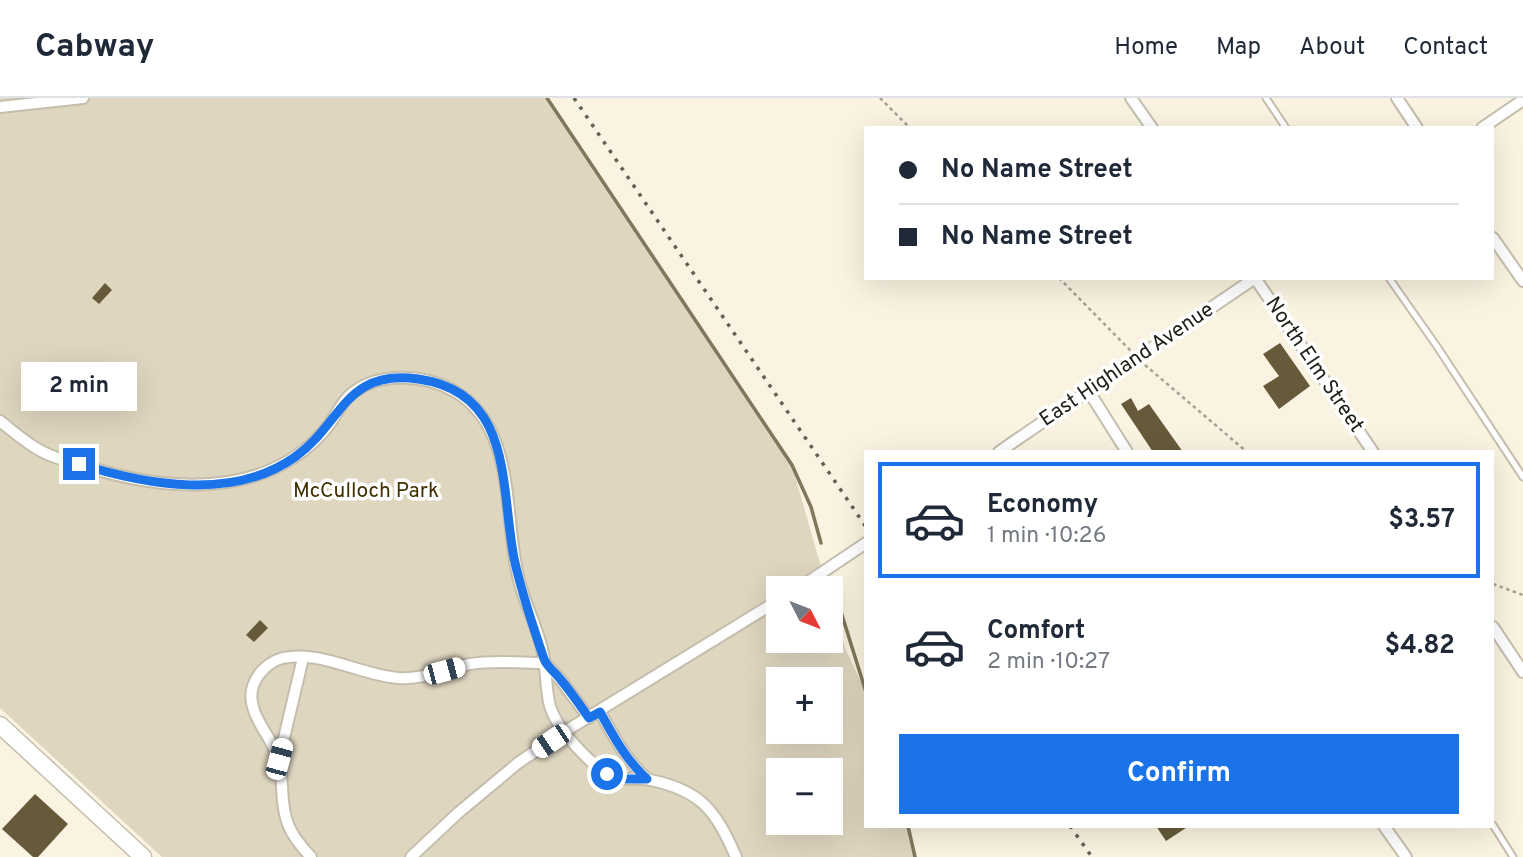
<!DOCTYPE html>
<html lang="en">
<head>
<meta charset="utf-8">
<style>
	body { margin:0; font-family:Overpass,sans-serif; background:#f2f2f3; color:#1f2937; height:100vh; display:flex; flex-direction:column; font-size:26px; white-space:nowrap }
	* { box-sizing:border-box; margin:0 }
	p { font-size:23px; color:#747a83 }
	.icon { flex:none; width:38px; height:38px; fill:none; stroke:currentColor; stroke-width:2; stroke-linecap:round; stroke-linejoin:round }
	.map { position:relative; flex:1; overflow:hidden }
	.details { position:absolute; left:864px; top:352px; width:630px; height:378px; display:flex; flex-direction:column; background:#fff; border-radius:0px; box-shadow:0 7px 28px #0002 }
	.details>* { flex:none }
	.top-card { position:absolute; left:864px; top:28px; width:630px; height:154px; border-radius:0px; box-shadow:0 7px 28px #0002; display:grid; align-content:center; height:154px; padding:0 35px; background:#fff }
	.needle { width:46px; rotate:132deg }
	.controls { position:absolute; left:766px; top:478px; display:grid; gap:14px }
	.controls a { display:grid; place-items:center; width:77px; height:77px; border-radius:0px; background:#fff; box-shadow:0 7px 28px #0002; font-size:35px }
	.end { position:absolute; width:32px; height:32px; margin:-16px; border:9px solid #1a73e8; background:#fff; box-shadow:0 0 0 4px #fff }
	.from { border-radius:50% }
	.bubble { position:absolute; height:49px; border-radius:0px; background:#fff; box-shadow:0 7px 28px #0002; font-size:23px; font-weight:700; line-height:49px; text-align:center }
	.car { position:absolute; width:21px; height:42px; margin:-21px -10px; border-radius:9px; box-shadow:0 0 5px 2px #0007; background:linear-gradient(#fff 24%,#345 0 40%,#fff 0 76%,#345 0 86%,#fff 0) }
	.top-card b { display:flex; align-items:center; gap:24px; height:66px; font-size:26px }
	.top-card b+b { border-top:2px solid #e0e1e3 }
	.top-card i { width:18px; height:18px; background:#1f2937 }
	ul { padding:12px 0 0; list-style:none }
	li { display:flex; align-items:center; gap:21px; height:116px; margin:0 14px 10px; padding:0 21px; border:4px solid transparent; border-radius:0px }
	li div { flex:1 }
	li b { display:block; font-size:26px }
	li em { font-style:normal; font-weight:700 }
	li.on { border-color:#1a73e8 }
	li>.icon { width:63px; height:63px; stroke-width:1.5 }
	.action { display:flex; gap:14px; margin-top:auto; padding:14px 35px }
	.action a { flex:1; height:80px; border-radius:0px; background:#1a73e8; color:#fff; font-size:28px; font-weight:700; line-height:80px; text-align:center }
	header { display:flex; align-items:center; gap:42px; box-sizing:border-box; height:98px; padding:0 35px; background:#fff; border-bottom:2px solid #e0e1e3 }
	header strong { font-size:33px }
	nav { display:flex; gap:38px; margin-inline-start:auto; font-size:24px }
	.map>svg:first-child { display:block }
</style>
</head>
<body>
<header>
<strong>Cabway</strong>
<nav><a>Home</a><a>Map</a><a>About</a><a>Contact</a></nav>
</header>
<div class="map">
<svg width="1523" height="759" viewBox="0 0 1523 759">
	<rect width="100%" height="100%" fill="#faf3e1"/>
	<path fill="#dfd6c0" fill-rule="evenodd" d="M0 0H547L792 367 827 490H779V542H831V503L845 550 866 595V728H908L917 759H162L0 610ZM779 581H831V634H779ZM779 672H831V724H779Z"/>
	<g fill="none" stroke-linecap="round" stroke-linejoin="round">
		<g stroke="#82775d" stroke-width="3.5">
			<path d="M547 0 792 367 811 409 821 445"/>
			<path d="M836 498 866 594"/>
			<path d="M908 728 915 759"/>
		</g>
	</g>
	<g fill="#675a3a">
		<path d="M105 185 112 192 99 206 92 200Z"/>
		<path d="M1280 245 1310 288 1279 311 1263 288 1279 278 1263 256Z"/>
		<path d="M1131 300 1138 313 1149 306 1183 354H1153L1121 306Z"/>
		<path d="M260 522 268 530 254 544 246 537Z"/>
		<path d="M35 696 68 726 38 759H33L2 731Z"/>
		<path d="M1156 728H1189L1166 743Z"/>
	</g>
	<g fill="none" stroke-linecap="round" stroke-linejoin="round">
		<defs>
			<g id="lane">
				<path d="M1266 0 1286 30"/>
				<path d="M1389 180 1436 247 1523 379"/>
				<path d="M1493 727 1513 759"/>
			</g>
			<g id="street">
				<path d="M1131 0 1152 30"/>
				<path d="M1397 0 1417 30"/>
				<path d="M0 9 83 0"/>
				<path d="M1482 30 1523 2"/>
				<path d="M1493 140 1523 183"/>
				<path d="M1088 292 1127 354"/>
				<path d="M0 323C14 334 27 346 43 354 57 361 73 365 88 369 152 389 233 399 293 360 307 351 321 338 331 324 337 315 341 306 349 298 376 273 424 276 454 293 519 330 502 423 520 486 526 508 537 529 542 551 547 570 545 590 550 608 557 632 591 667 612 679 625 683 637 679 650 682 701 692 716 713 736 759"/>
				<path d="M999 354C1045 322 1091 291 1137 260L1255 180 1373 354"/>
				<path d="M799 490 866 445"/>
				<path d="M1493 529 1523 574"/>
				<path d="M600 614C614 639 626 662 647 681"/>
				<path d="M279 661 303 560"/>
				<path d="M1384 728 1406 759"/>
				<path d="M311 759C288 735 283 721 282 688 281 680 282 670 279 662 273 639 244 614 253 588 257 575 270 563 283 560 321 552 360 577 398 580 423 582 446 570 470 566 495 562 521 565 545 565L560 581 589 620"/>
				<path d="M411 759 458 715 518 665 564 634 779 502"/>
			</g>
			<path id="secondary" d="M0 627 143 759"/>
		</defs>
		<use href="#lane" stroke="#c5bead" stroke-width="9"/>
		<use href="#street" stroke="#c5bead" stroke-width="14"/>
		<use href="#secondary" stroke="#c5bead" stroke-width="19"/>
		<g stroke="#a6a194" stroke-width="2.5" stroke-dasharray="3.5 3.5" stroke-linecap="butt">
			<path d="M880 0 910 30"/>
			<path d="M1059 180 1131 253"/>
			<path d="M1145 267 1247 354"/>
			<path d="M1493 486 1523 497"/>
		</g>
		<use href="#lane" stroke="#fff" stroke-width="5"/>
		<use href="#street" stroke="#fff" stroke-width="10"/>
		<use href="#secondary" stroke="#fff" stroke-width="16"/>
		<g stroke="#646056" stroke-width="3.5" stroke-dasharray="3.5 7" stroke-linecap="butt">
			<path d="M574 0 866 429"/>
			<path d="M1070 728 1092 759"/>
		</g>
	</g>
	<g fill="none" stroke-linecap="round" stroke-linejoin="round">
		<path stroke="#1a73e8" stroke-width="9" d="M79 366C147 387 233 403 295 359 343 325 344 271 418 281 514 294 500 389 514 460 521 494 533 528 544 561 547 569 556 575 561 582 571 594 580 607 589 620L600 614C614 639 626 662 647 681H618L607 676"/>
	</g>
	<g text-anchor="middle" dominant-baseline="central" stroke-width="7" stroke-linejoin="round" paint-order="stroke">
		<g font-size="21" fill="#211e18" stroke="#fff">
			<text transform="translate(1127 267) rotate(-34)">East Highland Avenue</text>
			<text transform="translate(1314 267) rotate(56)">North Elm Street</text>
		</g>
		<g font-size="21" fill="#403001" stroke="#fff">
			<text x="366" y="393">McCulloch Park</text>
		</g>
	</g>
</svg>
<div class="controls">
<a><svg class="needle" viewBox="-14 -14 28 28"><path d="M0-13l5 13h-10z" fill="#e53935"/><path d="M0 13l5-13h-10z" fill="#747a83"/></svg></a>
<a>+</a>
<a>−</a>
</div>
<i class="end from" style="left:607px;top:676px"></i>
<i class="end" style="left:79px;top:366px"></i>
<div class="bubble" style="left:21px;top:264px;width:116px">2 min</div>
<i class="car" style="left:444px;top:573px;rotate:75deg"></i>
<i class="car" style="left:551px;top:643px;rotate:236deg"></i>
<i class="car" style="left:279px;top:661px;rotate:15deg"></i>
<div class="top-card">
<b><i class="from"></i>No Name Street</b>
<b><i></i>No Name Street</b>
</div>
<section class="details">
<ul>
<li class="on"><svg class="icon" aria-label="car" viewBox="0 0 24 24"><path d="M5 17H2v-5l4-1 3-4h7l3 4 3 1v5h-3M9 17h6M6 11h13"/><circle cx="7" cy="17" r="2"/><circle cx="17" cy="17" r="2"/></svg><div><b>Economy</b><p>1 min · 10:26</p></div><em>$3.57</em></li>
<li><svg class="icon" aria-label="car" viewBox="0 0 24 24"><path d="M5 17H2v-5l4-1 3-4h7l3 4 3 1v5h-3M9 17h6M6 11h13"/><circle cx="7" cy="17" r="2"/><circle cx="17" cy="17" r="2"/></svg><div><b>Comfort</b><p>2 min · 10:27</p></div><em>$4.82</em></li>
</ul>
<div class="action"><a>Confirm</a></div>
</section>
</div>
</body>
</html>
